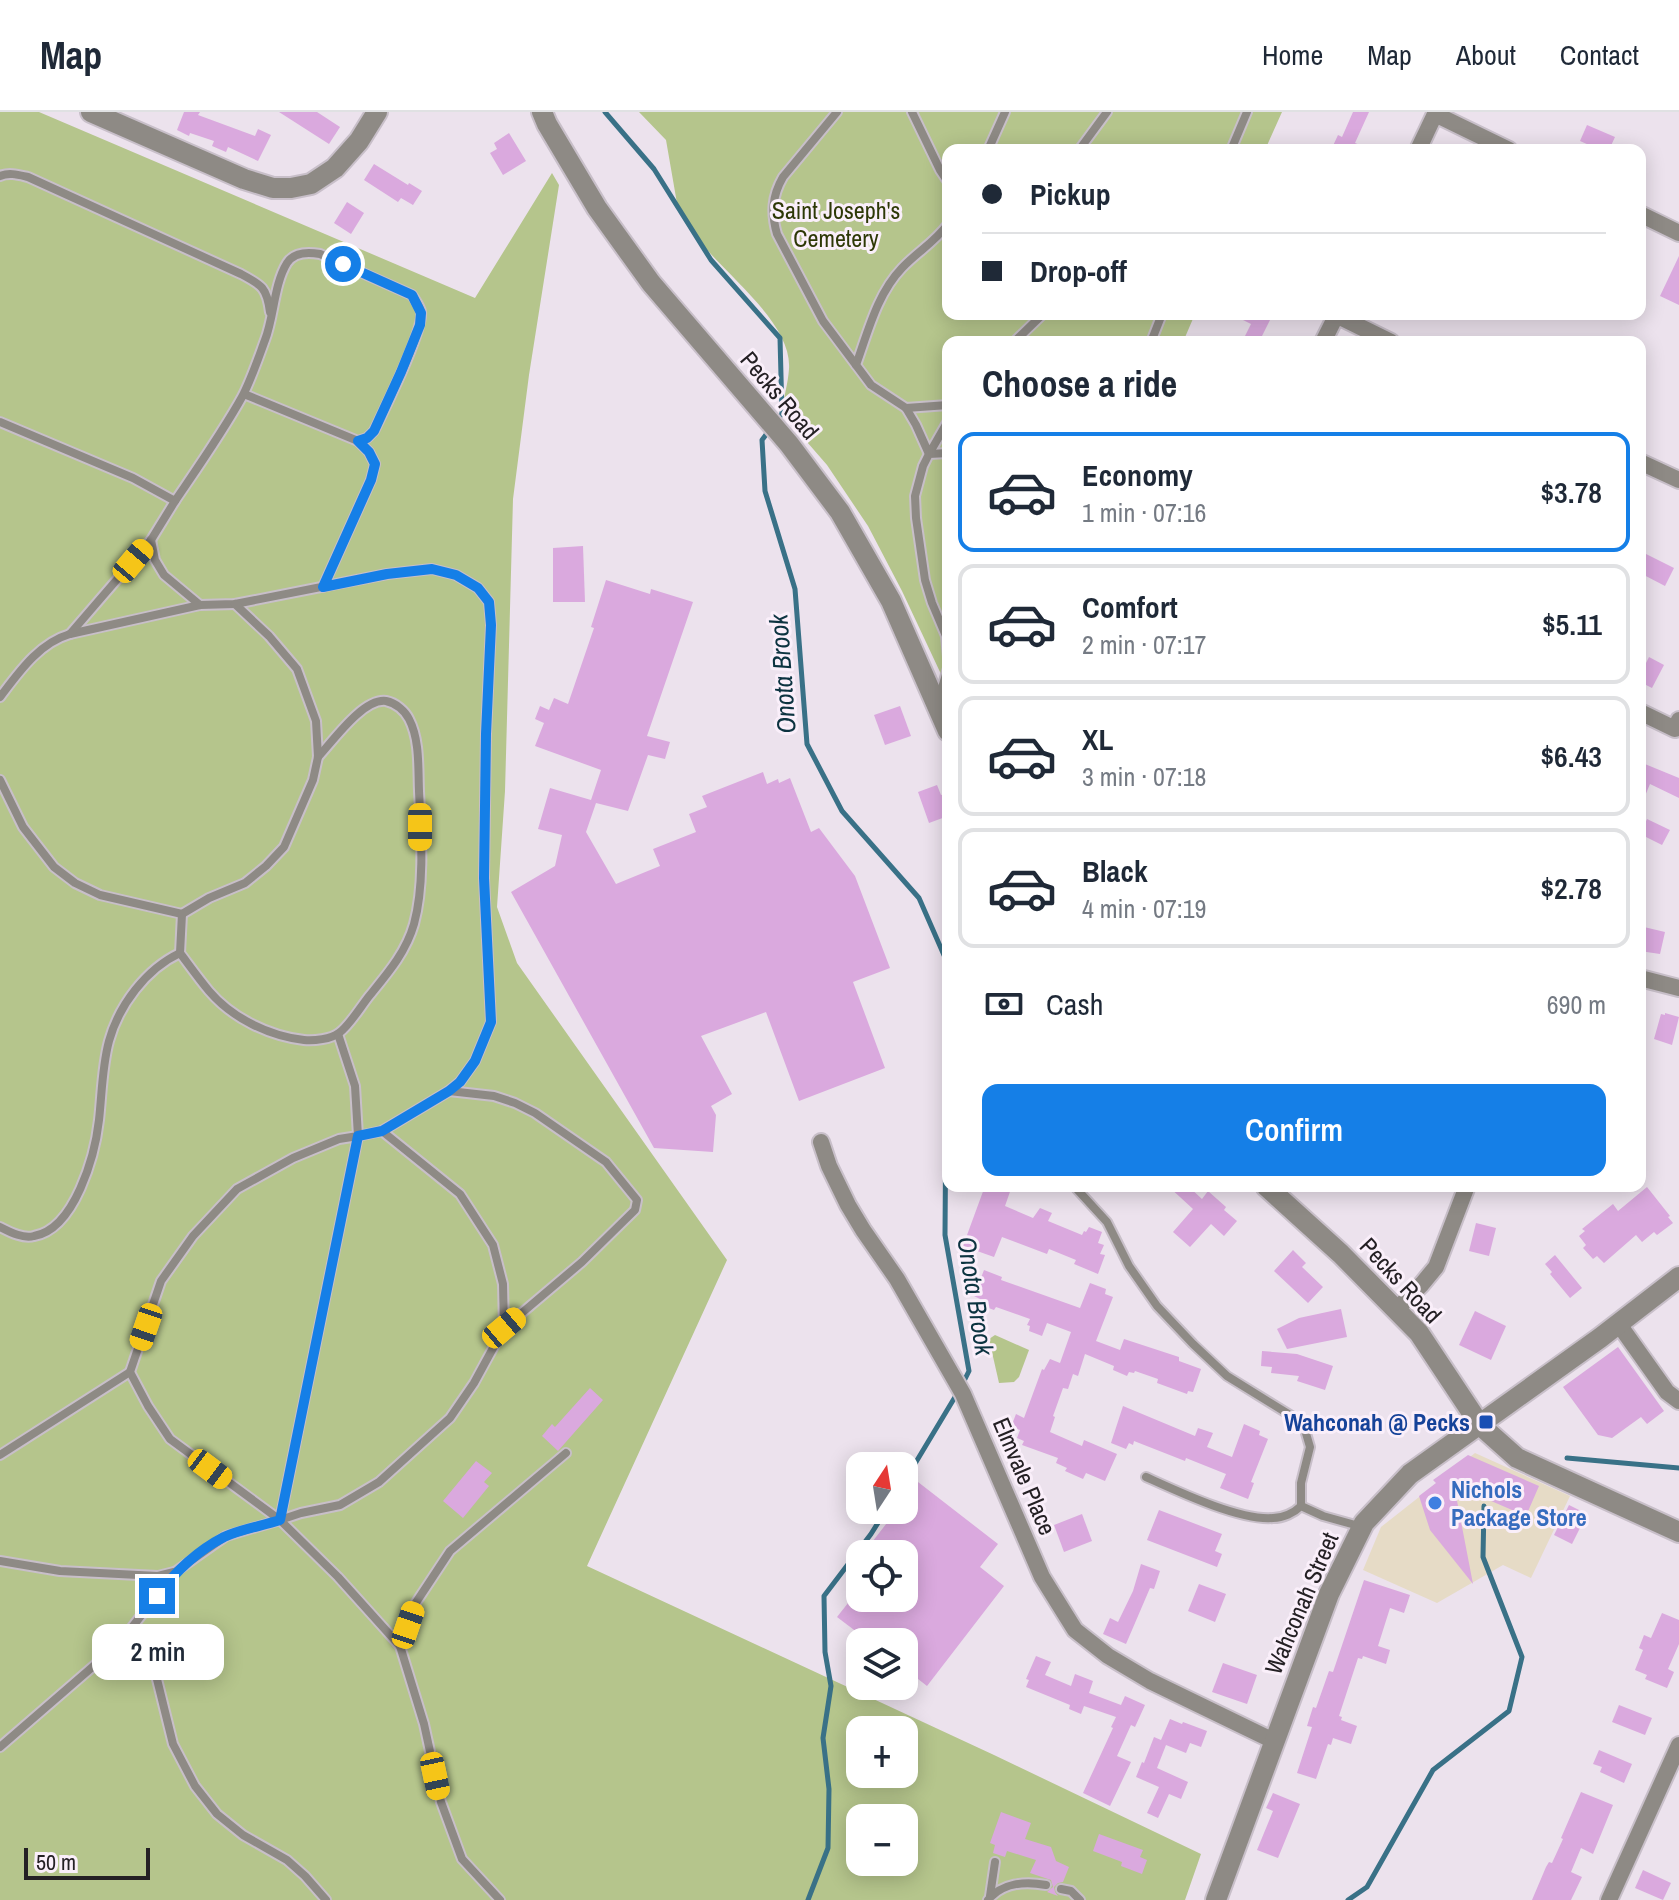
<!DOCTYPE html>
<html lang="en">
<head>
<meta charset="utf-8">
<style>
	body { margin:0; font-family:"Archivo Narrow",sans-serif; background:#f2f2f3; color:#1f2937; height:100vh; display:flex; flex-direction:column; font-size:30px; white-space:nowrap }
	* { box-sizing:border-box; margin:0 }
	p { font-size:26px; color:#747a83 }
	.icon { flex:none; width:44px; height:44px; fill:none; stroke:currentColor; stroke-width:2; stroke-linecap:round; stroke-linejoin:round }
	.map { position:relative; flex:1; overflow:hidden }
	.panel { position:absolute; left:942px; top:224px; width:704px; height:856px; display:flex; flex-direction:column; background:#fff; border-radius:16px; box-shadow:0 4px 20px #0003 }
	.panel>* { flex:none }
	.top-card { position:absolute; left:942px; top:32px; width:704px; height:176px; border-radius:16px; box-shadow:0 4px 20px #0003; display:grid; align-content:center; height:176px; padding:0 40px; background:#fff }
	.needle { width:52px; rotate:12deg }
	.tools { position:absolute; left:846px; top:1340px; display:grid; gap:16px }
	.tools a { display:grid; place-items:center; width:72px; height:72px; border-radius:16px; background:#fff; box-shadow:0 4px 20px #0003; font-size:40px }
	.scale { position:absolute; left:24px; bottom:20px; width:126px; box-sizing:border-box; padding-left:8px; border:4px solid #242024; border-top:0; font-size:22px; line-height:28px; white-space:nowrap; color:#242024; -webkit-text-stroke:6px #faeffa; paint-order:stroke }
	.end { position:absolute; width:36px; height:36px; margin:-18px; border:10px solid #157fe7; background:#fff; box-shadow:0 0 0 4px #fff }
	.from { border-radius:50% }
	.bubble { position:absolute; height:56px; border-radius:16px; background:#fff; box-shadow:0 4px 20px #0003; font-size:26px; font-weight:600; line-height:56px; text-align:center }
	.car { position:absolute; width:24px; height:48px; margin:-24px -12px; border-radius:10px; box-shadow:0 0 6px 2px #0007; background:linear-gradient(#f5c518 24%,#345 0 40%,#f5c518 0 76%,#345 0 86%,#f5c518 0) }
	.top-card b { display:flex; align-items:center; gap:28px; height:76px; font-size:30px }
	.top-card b+b { border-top:2px solid #e0e1e3 }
	.top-card i { width:20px; height:20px; background:#1f2937 }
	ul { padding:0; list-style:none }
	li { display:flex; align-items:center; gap:24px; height:120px; margin:0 16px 12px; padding:0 24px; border:4px solid #e0e1e3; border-radius:16px }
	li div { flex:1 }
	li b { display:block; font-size:30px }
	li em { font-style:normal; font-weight:600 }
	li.current { border-color:#157fe7 }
	li>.icon { width:72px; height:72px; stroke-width:1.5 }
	h2 { padding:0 40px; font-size:36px; line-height:96px }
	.pay { display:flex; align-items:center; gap:20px; height:88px; padding:0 40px; font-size:30px }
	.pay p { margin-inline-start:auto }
	.button { display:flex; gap:16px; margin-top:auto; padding:16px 40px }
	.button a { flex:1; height:92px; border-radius:16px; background:#157fe7; color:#fff; font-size:32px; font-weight:600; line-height:92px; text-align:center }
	header { display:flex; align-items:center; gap:48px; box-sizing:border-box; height:112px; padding:0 40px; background:#fff; border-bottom:2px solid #e0e1e3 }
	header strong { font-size:38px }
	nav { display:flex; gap:44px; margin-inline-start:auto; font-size:28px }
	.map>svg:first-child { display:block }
</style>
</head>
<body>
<header>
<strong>Map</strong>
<nav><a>Home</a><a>Map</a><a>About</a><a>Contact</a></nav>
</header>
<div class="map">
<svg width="1679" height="1788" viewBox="0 0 1679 1788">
	<rect width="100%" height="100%" fill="#ece2ed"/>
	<path fill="#e6dbc6" d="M1475 1341 1570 1384 1531 1466 1503 1453 1437 1491 1363 1458 1381 1415Z"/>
	<g fill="#b5c58c" fill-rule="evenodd">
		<path d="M0 0H39L475 186 552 61 559 73 529 263 513 387 505 679 497 795 517 851 727 1148 587 1454 994 1643 1201 1742 1185 1788H0ZM860 1618H904V1662H860ZM860 1706H904V1750H860Z"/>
		<path d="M639 0H1282L1265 38H948V202H1195L1183 230H948V577L902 479 868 414 827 353 781 300C784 286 788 271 789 257 793 202 699 147 678 97L666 28Z"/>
		<path d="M995 1223 1029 1238 1019 1265 1014 1270 999 1271 989 1227Z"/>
	</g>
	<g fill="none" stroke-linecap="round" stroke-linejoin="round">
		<g stroke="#397187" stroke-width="5">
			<path d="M605 0 654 57 711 148 780 226 782 302 777 308"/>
			<path d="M771 316 762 328 765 379 795 477 807 632 842 699 919 786 947 850 945 1123 969 1259 963 1271"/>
			<path d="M1567 1346 1679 1356"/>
			<path d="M904 1370 958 1280"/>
			<path d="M808 1788 828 1736 829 1677 823 1626 831 1574 825 1540 824 1484 871 1422 886 1398"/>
			<path d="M1348 1788 1367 1775 1433 1658 1509 1599 1522 1545 1483 1445 1484 1394"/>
		</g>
	</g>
	<g fill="#daa9de">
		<path d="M184 0H200L198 3 255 24 258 17 271 23 258 49 228 35 226 40 212 34 214 29 190 21 189 24 177 18Z"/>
		<path d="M279 0H317L340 15 329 32Z"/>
		<path d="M1353 0H1369L1355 31 1372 38H1331L1338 23 1342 25Z"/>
		<path d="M1587 13 1615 25 1609 38H1587L1589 33 1580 29Z"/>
		<path d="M509 21 526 49 503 63 490 41 497 37 494 31Z"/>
		<path d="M374 52 408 73 409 71 422 79 413 93 401 86 398 90 364 68Z"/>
		<path d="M347 90 364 101 351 122 334 111Z"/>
		<path d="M1679 144V193L1660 184Z"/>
		<path d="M1231 202H1273L1259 230H1242L1251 212Z"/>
		<path d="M583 434 585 490H553V436Z"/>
		<path d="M1646 442 1674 456 1665 474 1640 461V452Z"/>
		<path d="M606 468 650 482 651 477 693 490 647 624 670 630 665 647 648 643 628 699 596 691 586 720 616 772 660 754 653 737 696 720 689 702 707 695 702 684 763 660 767 672 778 667 779 671 790 666 811 720 819 716 855 764 890 856 853 870 885 956 799 989 766 900 701 924 732 982 711 994 716 1003 713 1040 654 1036 511 780 555 754 562 723 538 717 550 676 591 688 601 658 535 634 544 611 535 607 540 594 549 598 554 586 568 592 594 516 591 515Z"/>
		<path d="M1649 545 1664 553 1652 576 1640 570V563Z"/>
		<path d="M900 594 911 624 885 633 874 603Z"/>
		<path d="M1640 650 1679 666V686L1650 672 1640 696Z"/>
		<path d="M937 673 941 683 945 682 948 691V704L929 711 918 680Z"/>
		<path d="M1647 707 1670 718 1662 733 1640 722Z"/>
		<path d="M1644 815 1665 820 1660 842 1640 839Z"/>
		<path d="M1665 901 1679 905 1672 933 1654 927 1661 902 1665 903Z"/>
		<path d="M985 1074H1012L1005 1094 1033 1106 1040 1096 1052 1101 1048 1109 1082 1123 1084 1119 1086 1120 1089 1115 1102 1120 1098 1131 1104 1133 1100 1142 1105 1143 1098 1162 1074 1152 1076 1148 1049 1137 1047 1142 1002 1125 994 1145 963 1134Z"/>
		<path d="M1168 1074H1188L1202 1087 1208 1079 1226 1095 1224 1098 1237 1109 1224 1124 1211 1112 1190 1135 1173 1120 1193 1097Z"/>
		<path d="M1647 1075 1670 1104 1668 1105 1673 1111 1657 1123 1654 1120 1642 1130 1636 1123 1604 1151 1597 1144 1593 1147 1583 1136 1586 1133 1579 1124 1585 1119 1582 1117 1613 1092 1618 1099Z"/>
		<path d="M1476 1111 1496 1116 1489 1144 1469 1139Z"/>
		<path d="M1293 1138 1306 1151 1302 1155 1323 1175 1308 1191 1274 1159Z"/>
		<path d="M1555 1143 1582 1176 1570 1186 1550 1162 1552 1160 1545 1152Z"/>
		<path d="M984 1158 1002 1165 1001 1168 1080 1196 1090 1171 1106 1177 1105 1182 1113 1185 1096 1229 1120 1238 1124 1227 1179 1245V1249L1201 1257 1193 1280 1188 1279 1187 1282 1157 1271 1158 1267 1135 1259 1134 1261 1129 1260 1127 1264 1113 1258 1114 1254 1085 1242 1078 1264 1073 1262 1068 1277 1063 1276 1053 1304 1055 1305 1050 1320 1082 1334 1084 1328 1117 1342 1105 1369 1086 1361 1083 1367 1065 1359 1067 1356 1056 1351 1058 1346 1022 1333 1024 1329 1017 1326 1020 1318 1011 1315 1016 1302 1024 1306 1042 1257 1044 1258 1050 1247 1060 1251 1071 1220 1047 1211 1042 1224 1029 1219 1030 1214 1027 1213 1030 1207 996 1195 994 1198 978 1192 980 1187 974 1184Z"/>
		<path d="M1341 1197 1347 1225 1287 1237 1277 1217 1299 1206Z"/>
		<path d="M1475 1199 1506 1214 1491 1248 1459 1233Z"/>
		<path d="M1618 1235 1664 1299 1647 1312 1641 1305 1612 1326 1598 1323 1563 1275Z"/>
		<path d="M1262 1239 1297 1242 1333 1254 1325 1278 1297 1269 1299 1264 1271 1261 1272 1255 1261 1254Z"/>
		<path d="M590 1276 603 1288 558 1339 542 1324 552 1312 555 1315Z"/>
		<path d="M1123 1294 1195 1324 1198 1316 1213 1321 1207 1335 1232 1345 1244 1312 1260 1319 1259 1323 1268 1327 1251 1370 1254 1371 1248 1387 1220 1376 1226 1362 1186 1346 1185 1349 1134 1329 1133 1333 1129 1331 1126 1337 1111 1331Z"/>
		<path d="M1468 1343 1539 1374 1526 1404 1454 1373 1473 1472 1430 1418 1419 1384 1436 1371 1433 1368Z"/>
		<path d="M476 1349 492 1361 484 1370 489 1374 463 1406 443 1389Z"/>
		<path d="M918 1370 998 1432 980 1455 1004 1474 927 1574 904 1556V1530H870L837 1505 852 1486H904V1442H879L869 1434 897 1398H904V1388Z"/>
		<path d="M1569 1393 1587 1402 1572 1432 1554 1423Z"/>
		<path d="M1159 1398 1222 1422 1215 1439 1222 1442 1217 1455 1147 1428Z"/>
		<path d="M1082 1402 1092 1429 1064 1440 1054 1413Z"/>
		<path d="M1141 1452 1160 1459 1154 1477 1150 1476 1126 1532 1103 1522 1110 1506 1118 1510 1133 1479Z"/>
		<path d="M1364 1468 1410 1483 1404 1501 1390 1496 1378 1534 1390 1538 1386 1552 1363 1544 1362 1547 1358 1546 1339 1604 1342 1605 1341 1608 1357 1614 1351 1632 1333 1626 1331 1633 1328 1632 1316 1667 1297 1661 1312 1615 1307 1614 1313 1595 1316 1596 1329 1559 1333 1560Z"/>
		<path d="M1199 1472 1226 1482 1215 1510 1188 1499Z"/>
		<path d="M1662 1501 1679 1508V1532L1668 1557 1674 1560 1667 1576 1645 1567 1647 1563 1635 1558 1643 1538 1639 1536 1644 1523 1651 1526Z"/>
		<path d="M1036 1544 1051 1550 1045 1563 1071 1574 1075 1562 1093 1569 1089 1581 1121 1593 1125 1584 1145 1593 1135 1615 1131 1613 1117 1644 1131 1650 1110 1694 1083 1681 1113 1616 1111 1615 1116 1605 1084 1594 1081 1602 1069 1597 1070 1593 1026 1575 1029 1568 1026 1567Z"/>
		<path d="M1223 1551 1257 1563 1247 1592 1212 1580Z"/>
		<path d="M1619 1593 1652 1606 1645 1623 1612 1610Z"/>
		<path d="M1170 1607 1182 1612 1183 1610 1207 1619 1201 1635 1190 1631 1186 1641 1166 1633 1157 1656 1188 1670 1181 1687 1169 1682 1158 1706 1147 1701 1159 1675 1136 1665 1142 1650 1144 1651 1154 1625 1161 1628Z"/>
		<path d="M1599 1638 1632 1652 1624 1671 1600 1660 1602 1655 1593 1652Z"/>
		<path d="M1581 1680 1613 1693 1593 1742 1581 1736 1571 1760 1582 1765 1571 1788H1532L1546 1755 1549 1750 1552 1751 1563 1727 1561 1726Z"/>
		<path d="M1273 1681 1300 1692 1278 1746 1257 1738 1273 1699 1266 1696Z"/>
		<path d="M1001 1700 1031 1711 1025 1727 1051 1735 1056 1749 1069 1755 1063 1770 1058 1771 1054 1775 1055 1780 1058 1784 1047 1780 1053 1775 1051 1768 1030 1761 1036 1748 1007 1739 1005 1745 993 1741 995 1733 990 1731Z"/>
		<path d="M1099 1722 1143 1738 1140 1745 1147 1748 1142 1762 1121 1754 1122 1750 1093 1739Z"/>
		<path d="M1643 1758 1671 1771 1663 1788 1635 1776Z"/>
	</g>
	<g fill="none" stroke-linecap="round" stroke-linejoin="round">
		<defs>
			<g id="service">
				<path d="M837 0 783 65C772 84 771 101 777 122L823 209 856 253"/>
				<path d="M912 0 940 58 948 70"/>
				<path d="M988 38 1005 0"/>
				<path d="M1079 38 1107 0"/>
				<path d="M1231 38 1247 0"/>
				<path d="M0 64C9 60 19 63 28 65L241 162C262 173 267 176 270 200"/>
				<path d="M948 112C935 130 917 140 902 156 877 182 868 220 856 253L871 273 906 296 916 313 929 342 948 309"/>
				<path d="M1014 230 1043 202"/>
				<path d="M1151 230 1162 202"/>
				<path d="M906 296 948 293"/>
				<path d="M0 310 133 366 175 389C198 355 222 321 242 285 251 268 258 247 265 228 274 205 274 172 287 151 294 140 309 140 320 142L412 183C415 188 420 194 421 200 424 218 384 298 374 319L367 326 358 329 244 282"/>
				<path d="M948 341 929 342 923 354 915 384 916 406 925 468 932 491 946 524 948 545"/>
				<path d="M151 428 155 448 164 463 200 493"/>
				<path d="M323 475 371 368 375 352 369 340 358 329"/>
				<path d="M70 522 200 493 235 492 387 462 432 457 456 463 478 476 489 490 491 513 486 622 484 766 491 910 475 949 460 970 449 979 382 1019"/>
				<path d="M0 585C19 560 39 531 70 522L151 428 175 389"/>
				<path d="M938 589 948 556"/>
				<path d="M0 668 23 715 54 755 75 771 100 783 182 802 180 841C189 853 199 867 209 879 232 906 269 924 304 928 314 929 331 927 339 921 350 913 361 894 370 883 388 861 406 840 414 812 425 772 421 720 419 679 418 656 420 628 409 607 405 599 396 591 386 589 363 586 333 629 318 645"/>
				<path d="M182 802 209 786 245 771 266 754 284 735 313 668 318 645 316 609 297 557 269 524 235 492"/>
				<path d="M449 979 494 984 515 991 535 1001 606 1050 637 1088 635 1098 582 1150 504 1216 503 1172 493 1133 460 1082 382 1019 358 1024 280 1408 301 1401 340 1393 379 1370 450 1306 474 1271 504 1216"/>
				<path d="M1074 1074 1107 1110 1129 1154 1157 1194 1193 1232 1227 1264 1303 1311 1310 1335 1301 1371V1394"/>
				<path d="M0 1115C10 1120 23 1127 34 1124 75 1117 95 1043 99 1008 102 981 102 955 109 929 119 893 146 857 180 841"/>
				<path d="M0 1343 130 1260"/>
				<path d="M1146 1365C1177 1379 1240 1409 1273 1406 1283 1406 1294 1401 1301 1394L1323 1404 1359 1414"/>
				<path d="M280 1408 338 1465 400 1534 424 1612 441 1690 462 1747 500 1788"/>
				<path d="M0 1449 60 1459 158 1464 174 1460"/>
				<path d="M119 1532 142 1536 151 1543 173 1632 195 1674 217 1702 243 1723 287 1748 305 1764 326 1788"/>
				<path d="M400 1534 415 1492 450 1439 566 1341"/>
				<path d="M0 1635 119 1532 175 1460 226 1424 280 1408 170 1327 148 1294 130 1260 161 1169 193 1124 237 1077 293 1046 339 1027 358 1024 355 974 338 922"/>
				<path d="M1061 1777 1071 1779 1080 1788"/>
				<path d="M990 1784 995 1750"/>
				<path d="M988 1788C1002 1771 1025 1769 1046 1773"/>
			</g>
			<g id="minor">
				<path d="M1435 2 1509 38"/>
				<path d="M1418 38 1436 0"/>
				<path d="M1640 102 1679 121"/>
				<path d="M1336 203 1391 230"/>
				<path d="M1323 230 1337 202"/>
				<path d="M1640 350 1679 368"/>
				<path d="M1640 600 1675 617 1679 608"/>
				<path d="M1640 866 1679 876"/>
				<path d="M821 1030 829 1054 848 1093 863 1118 897 1167 963 1282 1042 1465 1075 1518 1108 1544 1150 1569 1274 1629"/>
				<path d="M1396 1198 1422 1172 1436 1155 1467 1074"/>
				<path d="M1618 1211 1667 1280 1679 1289"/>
				<path d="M1609 1788 1679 1633"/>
			</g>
			<g id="tertiary">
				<path d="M91 0 244 67 273 76H291L311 72 335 56 359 29 377 0"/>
				<path d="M542 0 547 12 597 96 651 171 789 332 840 400 891 489 948 619"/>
				<path d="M1266 1074 1341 1142 1419 1221 1480 1313 1517 1346 1679 1420"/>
				<path d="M1216 1788 1329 1482 1364 1411 1410 1362 1600 1226 1679 1165"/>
			</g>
		</defs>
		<use href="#service" stroke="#c8bfc9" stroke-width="12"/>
		<use href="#minor" stroke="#c8bfc9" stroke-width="20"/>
		<use href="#tertiary" stroke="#c8bfc9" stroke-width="24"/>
		<use href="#service" stroke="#8e8a85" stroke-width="8"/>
		<use href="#minor" stroke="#8e8a85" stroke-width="16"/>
		<use href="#tertiary" stroke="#8e8a85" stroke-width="20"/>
	</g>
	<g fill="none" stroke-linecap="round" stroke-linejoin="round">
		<path stroke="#157fe7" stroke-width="10" d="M157 1484C175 1460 197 1439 224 1425 241 1417 262 1414 280 1408L358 1024 382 1019 449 979 460 970 475 949 491 910 484 766 486 622 491 513 489 490 478 476 456 463 432 457 387 462 323 475 371 368 375 352 369 340 358 329 367 326 374 319 401 260 420 213 421 201 412 183 343 152"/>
	</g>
	<rect fill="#1a4fb4" stroke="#faeffa" stroke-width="3" x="1478" y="1302" width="16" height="16" rx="4"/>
	<circle fill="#3f7fe0" stroke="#faeffa" stroke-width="3" cx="1435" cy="1391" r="8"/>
	<g text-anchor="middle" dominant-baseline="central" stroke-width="6" stroke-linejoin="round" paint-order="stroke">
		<g font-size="24" fill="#2d3806" stroke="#faeffa">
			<text x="836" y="98">Saint Joseph's<tspan x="836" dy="28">Cemetery</tspan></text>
		</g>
		<g font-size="24" fill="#242024" stroke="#faeffa">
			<text transform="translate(780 283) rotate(50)">Pecks Road</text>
			<text transform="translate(1401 1168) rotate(47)">Pecks Road</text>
			<text transform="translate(1025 1364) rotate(67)">Elmvale Place</text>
			<text transform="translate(1301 1491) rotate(-67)">Wahconah Street</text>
		</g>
		<g font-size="24" font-weight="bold" fill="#164399" stroke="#faeffa" text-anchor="end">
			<text x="1470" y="1310">Wahconah @ Pecks</text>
		</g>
		<g font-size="24" font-weight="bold" fill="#366cbe" stroke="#faeffa" text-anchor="start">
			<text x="1451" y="1377">Nichols<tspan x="1451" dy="28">Package Store</tspan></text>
		</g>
		<g font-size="26" font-style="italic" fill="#0c3340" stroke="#faeffa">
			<text transform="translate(782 562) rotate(-94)">Onota Brook</text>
			<text transform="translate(976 1184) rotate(81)">Onota Brook</text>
		</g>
	</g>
</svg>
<div class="tools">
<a><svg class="needle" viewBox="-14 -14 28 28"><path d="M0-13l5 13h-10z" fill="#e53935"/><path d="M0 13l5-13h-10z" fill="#747a83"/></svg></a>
<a><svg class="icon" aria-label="locate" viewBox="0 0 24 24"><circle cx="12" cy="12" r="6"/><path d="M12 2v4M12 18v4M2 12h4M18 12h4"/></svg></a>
<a><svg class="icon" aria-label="layers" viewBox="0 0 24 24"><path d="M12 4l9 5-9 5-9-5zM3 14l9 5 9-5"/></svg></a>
<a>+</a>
<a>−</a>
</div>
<div class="scale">50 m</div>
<i class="end from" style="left:343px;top:152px"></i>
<i class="end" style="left:157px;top:1484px"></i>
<div class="bubble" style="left:92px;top:1512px;width:132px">2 min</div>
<i class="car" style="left:133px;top:449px;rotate:40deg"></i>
<i class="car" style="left:420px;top:715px;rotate:180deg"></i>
<i class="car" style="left:146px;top:1215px;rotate:199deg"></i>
<i class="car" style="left:504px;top:1216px;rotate:50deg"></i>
<i class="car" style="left:210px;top:1357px;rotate:127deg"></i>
<i class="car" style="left:408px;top:1513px;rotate:19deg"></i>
<i class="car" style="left:435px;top:1664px;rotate:168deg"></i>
<div class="top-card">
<b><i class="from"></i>Pickup</b>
<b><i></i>Drop-off</b>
</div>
<section class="panel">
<h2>Choose a ride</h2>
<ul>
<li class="current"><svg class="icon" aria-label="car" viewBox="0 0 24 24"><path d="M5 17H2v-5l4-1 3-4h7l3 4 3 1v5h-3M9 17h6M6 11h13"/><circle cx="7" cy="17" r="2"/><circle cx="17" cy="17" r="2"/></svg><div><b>Economy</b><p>1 min · 07:16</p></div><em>$3.78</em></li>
<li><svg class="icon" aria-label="car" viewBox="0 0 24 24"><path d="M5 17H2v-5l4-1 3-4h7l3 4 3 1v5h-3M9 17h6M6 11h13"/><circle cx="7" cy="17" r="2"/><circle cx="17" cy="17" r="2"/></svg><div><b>Comfort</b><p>2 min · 07:17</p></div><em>$5.11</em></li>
<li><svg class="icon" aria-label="car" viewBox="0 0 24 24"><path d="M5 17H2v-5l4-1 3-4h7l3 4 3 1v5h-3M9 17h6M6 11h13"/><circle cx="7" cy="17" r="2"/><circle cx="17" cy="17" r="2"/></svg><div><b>XL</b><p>3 min · 07:18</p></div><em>$6.43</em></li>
<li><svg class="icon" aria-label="car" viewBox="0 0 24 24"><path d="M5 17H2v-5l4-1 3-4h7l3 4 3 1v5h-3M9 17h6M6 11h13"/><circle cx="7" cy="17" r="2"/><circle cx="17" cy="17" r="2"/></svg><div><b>Black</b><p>4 min · 07:19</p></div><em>$2.78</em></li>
</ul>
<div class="pay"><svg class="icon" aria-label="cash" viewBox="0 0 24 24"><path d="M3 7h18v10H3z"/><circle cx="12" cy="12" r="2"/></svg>Cash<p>690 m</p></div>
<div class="button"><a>Confirm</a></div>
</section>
</div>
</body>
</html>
